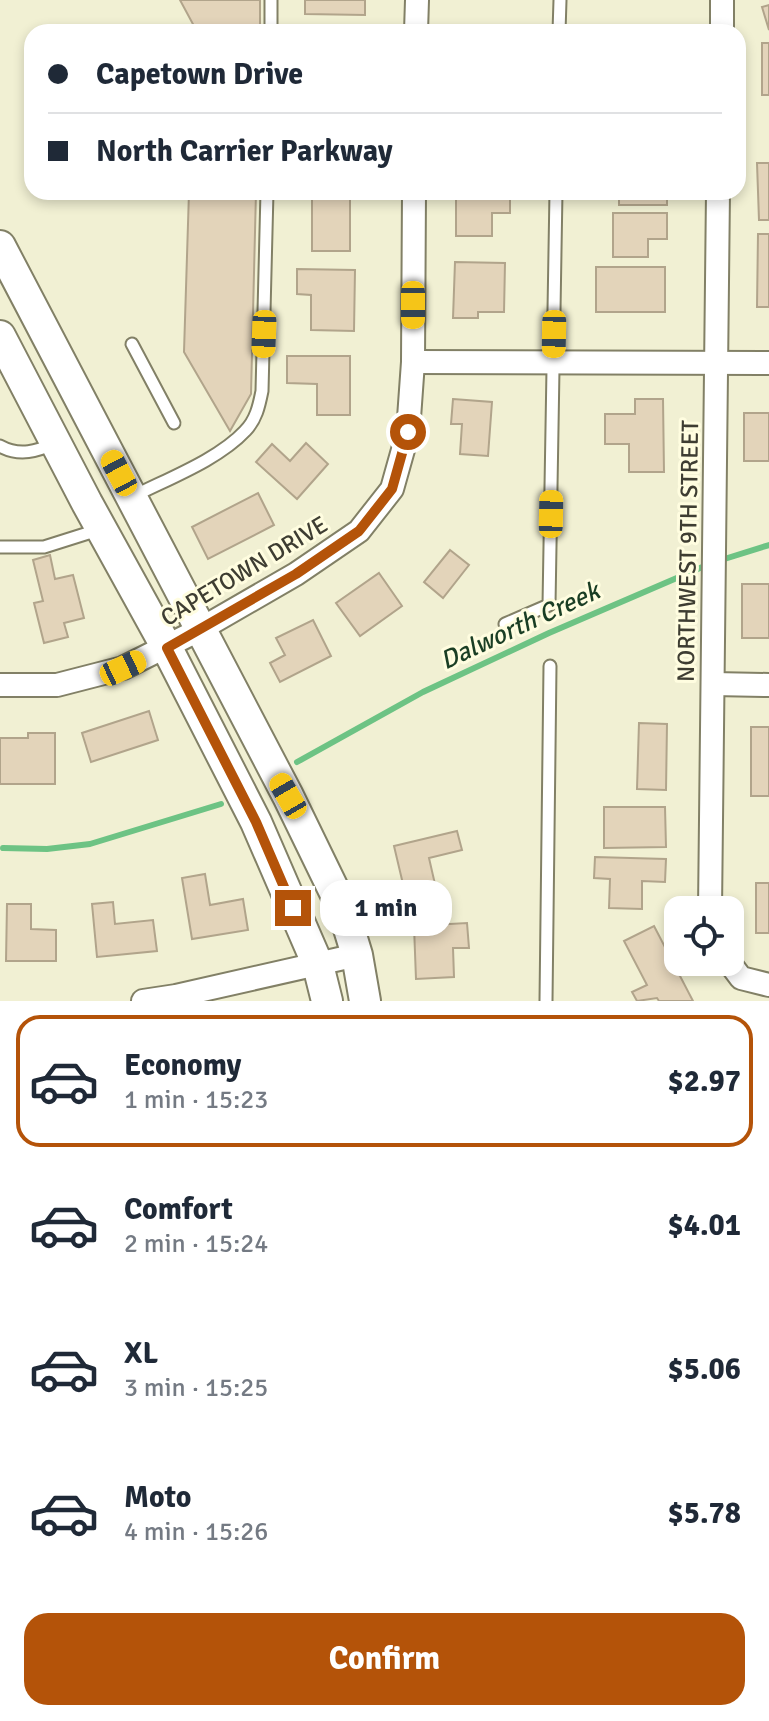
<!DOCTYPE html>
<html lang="en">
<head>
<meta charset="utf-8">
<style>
	body { margin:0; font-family:Signika,sans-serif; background:#f6f6f7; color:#1f2937; height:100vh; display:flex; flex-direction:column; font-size:30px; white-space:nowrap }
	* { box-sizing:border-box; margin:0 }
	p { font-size:26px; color:#747a83 }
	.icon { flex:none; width:44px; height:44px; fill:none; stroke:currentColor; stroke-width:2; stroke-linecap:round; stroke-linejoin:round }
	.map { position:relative; height:1001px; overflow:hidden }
	.sheet { display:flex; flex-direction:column; background:#fff; flex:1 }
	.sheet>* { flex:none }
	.hud { position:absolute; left:24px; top:24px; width:722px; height:176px; border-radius:24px; box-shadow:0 4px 12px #0003; display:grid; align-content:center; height:176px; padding:0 24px; background:#fff }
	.controls { position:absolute; left:664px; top:896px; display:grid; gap:16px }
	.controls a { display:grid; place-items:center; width:80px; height:80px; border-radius:16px; background:#fff; box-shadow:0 4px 12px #0003; font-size:40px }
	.end { position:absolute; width:36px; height:36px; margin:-18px; border:10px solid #b45309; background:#fff; box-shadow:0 0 0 4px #fff }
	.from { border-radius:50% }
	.bubble { position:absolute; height:56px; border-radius:24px; background:#fff; box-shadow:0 4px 12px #0003; font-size:26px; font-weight:700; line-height:56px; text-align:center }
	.car { position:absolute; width:24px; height:48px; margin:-24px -12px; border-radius:10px; box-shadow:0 0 6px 2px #0007; background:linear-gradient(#f5c518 24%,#345 0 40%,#f5c518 0 76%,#345 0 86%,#f5c518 0) }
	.hud b { display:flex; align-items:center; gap:28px; height:76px; font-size:30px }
	.hud b+b { border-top:2px solid #e0e1e3 }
	.hud i { width:20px; height:20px; background:#1f2937 }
	ul { padding:14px 0 0; list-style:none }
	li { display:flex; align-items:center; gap:24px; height:132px; margin:0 16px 12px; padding:0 8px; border:4px solid transparent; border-radius:24px }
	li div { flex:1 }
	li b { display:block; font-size:30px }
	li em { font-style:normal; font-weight:700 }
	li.on { border-color:#b45309 }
	li>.icon { width:72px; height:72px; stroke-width:1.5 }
	.cta { display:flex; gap:16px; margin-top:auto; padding:16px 24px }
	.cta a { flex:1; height:92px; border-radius:24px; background:#b45309; color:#fff; font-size:32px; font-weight:700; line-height:92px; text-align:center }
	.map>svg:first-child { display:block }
</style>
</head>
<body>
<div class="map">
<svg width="769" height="1001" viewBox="0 0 769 1001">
	<rect width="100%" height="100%" fill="#f1f0d3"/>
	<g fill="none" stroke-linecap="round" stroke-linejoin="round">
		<g stroke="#6dc384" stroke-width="6">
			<path d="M718 561 769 545"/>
			<path d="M297 762 423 692 549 633 707 565"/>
			<path d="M3 848 47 849 90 844 221 804"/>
		</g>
	</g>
	<g fill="#e3d4ba" stroke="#b1a48b" stroke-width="2">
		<path d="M180 0H260V32H194V26Z"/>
		<path d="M305 0H365V15L305 14Z"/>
		<path d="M769 5V30L762 7Z"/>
		<path d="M461 27 520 28 519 32H461Z"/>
		<rect x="642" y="28" width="26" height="4"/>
		<rect x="762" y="43" width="7" height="52"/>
		<path d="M757 163H769V220H759Z"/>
		<path d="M189 192H256L251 394 230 431 184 352Z"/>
		<rect x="312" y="192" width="38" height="59"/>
		<path d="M456 192H510V213H492V236H456Z"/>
		<rect x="619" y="192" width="48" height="13"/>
		<path d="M613 213H667V239H648V257H613Z"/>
		<path d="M758 234H769V307H757Z"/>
		<path d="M455 262 505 263 504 312H478V318H453Z"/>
		<rect x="596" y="267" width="69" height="45"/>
		<path d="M297 269 355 270 354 331 311 330V295L297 294Z"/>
		<path d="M287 356H350V415H317V384L287 383Z"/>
		<path d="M453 399 492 402 488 456 460 454 462 424H451Z"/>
		<path d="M635 399H663L664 472H629V444H605V414H635Z"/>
		<rect x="744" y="413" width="25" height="48"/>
		<path d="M306 443 328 464 297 499 256 462 272 444 290 461Z"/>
		<path d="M258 493 274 525 208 559 192 527Z"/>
		<path d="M450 550 469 565 443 598 424 582Z"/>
		<path d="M50 555 55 579 73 575 84 618 64 623 68 637 44 643 34 603 43 601 33 560Z"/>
		<path d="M379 573 402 606 360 636 336 603Z"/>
		<rect x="742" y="584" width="27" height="54"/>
		<path d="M313 620 331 656 280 682 270 663 285 655 276 638Z"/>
		<path d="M149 711 158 740 91 762 82 733Z"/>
		<path d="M639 723 667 724 666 790 637 789Z"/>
		<rect x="751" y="727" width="18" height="69"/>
		<path d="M28 733H55V784H0V738H28Z"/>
		<path d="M604 807H665L666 847 604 848Z"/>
		<path d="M457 831 462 850 429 858 437 893 407 901 394 846Z"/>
		<path d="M595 857 666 859 665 882 642 881V909L609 908 610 879 594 878Z"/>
		<path d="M205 874 210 905 243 899 248 930 192 939 182 878Z"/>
		<rect x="756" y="883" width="13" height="50"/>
		<path d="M113 902 115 924 153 920 157 951 97 957 92 904Z"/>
		<path d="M7 904H31V929L56 930V961H6Z"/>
		<path d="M467 923 469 948H453L454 977 416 979 414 926Z"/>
		<path d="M654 926 693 1001H659L657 998 637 1001 632 992 647 985 624 941Z"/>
	</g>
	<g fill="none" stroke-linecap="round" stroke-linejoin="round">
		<defs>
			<g id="service">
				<path d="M271 32V0"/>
				<path d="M559 32 560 0"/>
				<path d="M132 344 174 423"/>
				<path d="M0 446C20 457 37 451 56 443"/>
				<path d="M132 497C167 479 218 460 245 431 256 420 259 406 262 391L267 192"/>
				<path d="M0 547H44L101 529"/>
				<path d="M505 624 549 605 556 192"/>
				<path d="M546 1001 550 666"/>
			</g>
			<g id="minor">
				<path d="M416 32 417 0"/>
				<path d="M722 32V0"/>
				<path d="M413 362 769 363"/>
				<path d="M713 684 769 685"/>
				<path d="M0 685H57L123 668 199 630 296 574 359 531 392 489 408 432 413 362 414 192"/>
				<path d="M710 910 718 192"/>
				<path d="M729 962 741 978 769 985"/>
				<path d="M143 1001 176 996 357 955"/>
			</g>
			<g id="secondary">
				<path d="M0 246 288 796 343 909 357 955 365 1001"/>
				<path d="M0 336 87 503 167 648 256 822 318 965 327 1001"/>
			</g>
		</defs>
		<use href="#service" stroke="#828066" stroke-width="15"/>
		<use href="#minor" stroke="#828066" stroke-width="26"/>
		<use href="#secondary" stroke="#828066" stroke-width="34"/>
		<use href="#service" stroke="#fff" stroke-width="11"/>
		<use href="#minor" stroke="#fff" stroke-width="22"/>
		<use href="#secondary" stroke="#fff" stroke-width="30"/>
	</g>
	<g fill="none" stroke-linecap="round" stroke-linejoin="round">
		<path stroke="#b45309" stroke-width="10" d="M293 908 256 822 167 648 296 574 359 531 392 489 408 432"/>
	</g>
	<g text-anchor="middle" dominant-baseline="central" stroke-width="6" stroke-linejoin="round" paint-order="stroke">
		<g font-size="24" fill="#3e3d32" stroke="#fffde0">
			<text transform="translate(688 551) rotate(-89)">NORTHWEST 9TH STREET</text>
			<text transform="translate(244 571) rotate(-31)">CAPETOWN DRIVE</text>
		</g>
		<g font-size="26" font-style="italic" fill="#1a3e24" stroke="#fffde0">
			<text transform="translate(520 626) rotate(-25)">Dalworth Creek</text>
		</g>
	</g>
</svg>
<div class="controls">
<a><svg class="icon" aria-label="locate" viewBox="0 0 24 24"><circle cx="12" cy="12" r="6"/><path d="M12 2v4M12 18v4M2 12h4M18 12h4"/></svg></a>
</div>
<i class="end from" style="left:408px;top:432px"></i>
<i class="end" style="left:293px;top:908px"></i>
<div class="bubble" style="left:320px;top:880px;width:132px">1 min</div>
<i class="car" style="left:413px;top:305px;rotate:180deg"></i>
<i class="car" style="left:264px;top:334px;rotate:182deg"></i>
<i class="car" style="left:554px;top:334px;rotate:181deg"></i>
<i class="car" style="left:119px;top:473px;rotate:332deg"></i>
<i class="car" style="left:551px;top:514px;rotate:1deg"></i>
<i class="car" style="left:123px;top:668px;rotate:65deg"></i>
<i class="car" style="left:288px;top:796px;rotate:330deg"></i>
<div class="hud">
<b><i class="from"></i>Capetown Drive</b>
<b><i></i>North Carrier Parkway</b>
</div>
</div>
<section class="sheet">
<ul>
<li class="on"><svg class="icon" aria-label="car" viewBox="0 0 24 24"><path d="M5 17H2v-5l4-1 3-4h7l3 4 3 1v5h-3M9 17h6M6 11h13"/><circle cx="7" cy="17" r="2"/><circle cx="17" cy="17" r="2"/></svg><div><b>Economy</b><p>1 min · 15:23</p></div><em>$2.97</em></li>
<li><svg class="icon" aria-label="car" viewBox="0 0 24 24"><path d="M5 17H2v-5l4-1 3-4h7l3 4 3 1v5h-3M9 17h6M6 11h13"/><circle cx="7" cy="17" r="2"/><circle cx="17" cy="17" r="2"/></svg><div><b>Comfort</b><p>2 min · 15:24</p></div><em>$4.01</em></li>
<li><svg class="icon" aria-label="car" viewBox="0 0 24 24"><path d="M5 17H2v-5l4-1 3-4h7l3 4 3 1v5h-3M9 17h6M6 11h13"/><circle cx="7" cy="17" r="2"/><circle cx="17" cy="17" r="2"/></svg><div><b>XL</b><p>3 min · 15:25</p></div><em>$5.06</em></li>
<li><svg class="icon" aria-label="car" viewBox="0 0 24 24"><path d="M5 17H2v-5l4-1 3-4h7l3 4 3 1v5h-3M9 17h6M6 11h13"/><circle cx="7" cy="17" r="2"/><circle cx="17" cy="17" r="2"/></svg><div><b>Moto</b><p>4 min · 15:26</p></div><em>$5.78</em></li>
</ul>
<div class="cta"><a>Confirm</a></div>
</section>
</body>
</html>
